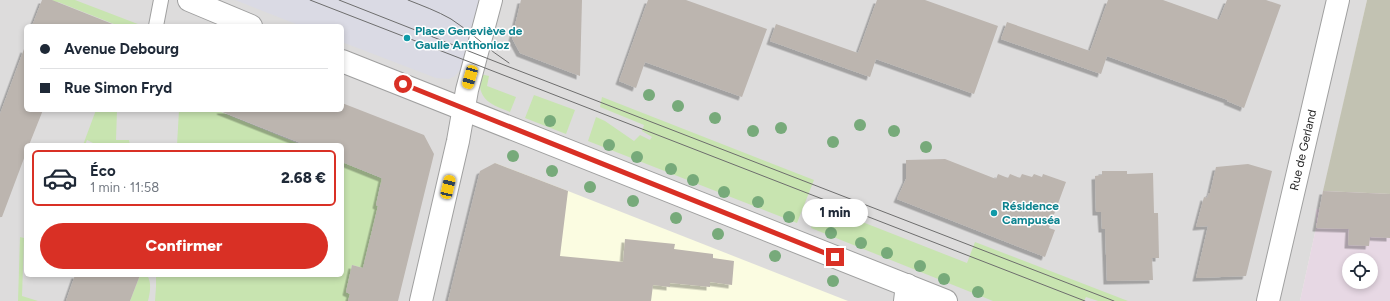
<!DOCTYPE html>
<html lang="fr">
<head>
<meta charset="utf-8">
<style>
	body { margin:0; font-family:Figtree,sans-serif; background:#f2f2f3; color:#1f2937; height:100vh; display:flex; flex-direction:column; font-size:15px; white-space:nowrap }
	* { box-sizing:border-box; margin:0 }
	p { font-size:13px; color:#747a83 }
	.icon { flex:none; width:22px; height:22px; fill:none; stroke:currentColor; stroke-width:2; stroke-linecap:round; stroke-linejoin:round }
	.map { position:relative; flex:1; overflow:hidden }
	.sheet { position:absolute; left:24px; top:143px; width:320px; height:134px; display:flex; flex-direction:column; background:#fff; border-radius:6px; box-shadow:0 2px 6px #0003 }
	.sheet>* { flex:none }
	.guide { position:absolute; left:24px; top:24px; width:320px; height:88px; border-radius:6px; box-shadow:0 2px 6px #0003; display:grid; align-content:center; height:88px; padding:0 16px; background:#fff }
	.buttons { position:absolute; left:1342px; top:253px; display:grid; gap:8px }
	.buttons a { display:grid; place-items:center; width:36px; height:36px; border-radius:50%; background:#fff; box-shadow:0 2px 6px #0003; font-size:20px }
	.end { position:absolute; width:18px; height:18px; margin:-9px; border:5px solid #d93025; background:#fff; box-shadow:0 0 0 2px #fff }
	.from { border-radius:50% }
	.bubble { position:absolute; height:28px; border-radius:14px; background:#fff; box-shadow:0 2px 6px #0003; font-size:13px; font-weight:800; line-height:28px; text-align:center }
	.car { position:absolute; width:12px; height:24px; margin:-12px -6px; border-radius:5px; box-shadow:0 0 3px 1px #0007; background:linear-gradient(#f5c518 24%,#345 0 40%,#f5c518 0 76%,#345 0 86%,#f5c518 0) }
	.guide b { display:flex; align-items:center; gap:14px; height:38px; font-size:15px }
	.guide b+b { border-top:1px solid #e0e1e3 }
	.guide i { width:10px; height:10px; background:#1f2937 }
	ul { padding:7px 0 0; list-style:none }
	li { display:flex; align-items:center; gap:12px; height:56px; margin:0 8px 6px; padding:0 8px; border:2px solid transparent; border-radius:6px }
	li div { flex:1 }
	li b { display:block; font-size:15px }
	li em { font-style:normal; font-weight:800 }
	li.current { border-color:#d93025 }
	li>.icon { width:36px; height:36px; stroke-width:1.5 }
	.action { display:flex; gap:8px; margin-top:auto; padding:8px 16px }
	.action a { flex:1; height:46px; border-radius:24px; background:#d93025; color:#fff; font-size:16px; font-weight:800; line-height:46px; text-align:center }
	.map>svg:first-child { display:block }
</style>
</head>
<body>
<div class="map">
<svg width="1390" height="301" viewBox="0 0 1390 301">
	<defs>
		<filter id="shadow"><feDropShadow dx="-3.5" dy="3.5" stdDeviation="0" flood-color="#0004"/></filter>
	</defs>
	<rect width="100%" height="100%" fill="#efece6"/>
	<path fill="#dddcdc" fill-rule="evenodd" d="M0 0H1367L1320 209H1316V228L1300 301H0ZM26 26H342V110H26ZM26 145H342V275H26Z"/>
	<path fill="#e7d8e4" fill-rule="evenodd" d="M1323 191 1390 194V301H1300L1316 228V209H1320ZM1349 260H1371V282H1349Z"/>
	<path fill="#fbfce1" d="M495 163 568 191 848 301H448Z"/>
	<path fill="#c2c2b2" d="M1367 0H1390V194L1323 191Z"/>
	<g fill="#c8e4b0">
		<path d="M53 0H75L143 26H119L58 2 50 3Z"/>
		<path d="M480 74 489 76 487 86 516 97 510 112C489 104 477 99 480 74Z"/>
		<path d="M534 95 575 110 566 134 525 118Z"/>
		<path d="M602 97 814 180 797 223 588 141 596 117 605 121 634 141 640 135 650 140 652 137 642 131 644 125 600 107Z"/>
		<path d="M96 110H117L116 140H129L130 145H97L87 140 85 145H83Z"/>
		<path d="M179 110H216L302 145H177Z"/>
		<path d="M342 162 381 178 384 183 380 185 376 205 378 206 363 268 352 265 346 292 350 294 348 301H155L156 287V275H342Z"/>
		<path d="M819 205 967 263 975 242 1128 301H1098L1086 297 1084 301H993L811 228Z"/>
		<path d="M20 237 24 238 22 296 38 301H18Z"/>
		<path d="M140 275H147C152 283 150 292 148 301H130Z"/>
	</g>
	<path fill="#dadae4" d="M235 0H482L463 67 455 76 449 79 436 78 342 42V26H301Z"/>
	<g fill="#bcb5af" filter="url(#shadow)">
		<path d="M42 0H52L115 25V26H32Z"/>
		<path d="M521 0H582L580 76 520 53 512 38Z"/>
		<path d="M648 0H686L767 29 742 97 645 62 636 88 619 81Z"/>
		<path d="M877 0H925L998 26 974 94 876 59 870 77 770 41 776 24 858 53Z"/>
		<path d="M1108 0H1163L1219 20 1227 0H1266L1281 5 1244 108 1227 101 1228 100 1107 56 1101 74 1001 39 1007 22 1090 51Z"/>
		<path d="M24 49 26 50V110H43L29 145H26V153L2 217H0V114Z"/>
		<path d="M342 103 424 135 434 154 398 301H348L350 294 346 292 352 265 363 268 378 206 376 205 382 178 342 162V145H306L220 111 221 110H342Z"/>
		<path d="M945 159 996 179 998 174 1008 178 1010 174 1020 178 1022 174 1032 177 1034 174 1042 177 1043 174 1066 182 1049 228 1055 230 1045 257 897 199 906 179V160Z"/>
		<path d="M495 163 568 191 560 256 623 262 625 239 675 244 674 249 713 254V258L734 261 732 285 710 282V287L670 283V287L653 285 651 301H448L480 171Z"/>
		<path d="M1248 164 1272 171 1246 276 1196 278 1208 226 1196 227 1204 197 1207 198 1209 193H1210L1216 167Z"/>
		<path d="M1102 171H1127V174L1153 173 1154 213H1158L1159 258H1152L1153 280 1107 281 1105 229H1102L1101 212H1096L1095 176 1102 175Z"/>
		<path d="M1323 191 1390 194V238L1370 237 1369 246 1348 245 1349 229 1316 228Z"/>
		<path d="M75 275H140L130 301H66Z"/>
	</g>
	<g fill="none" stroke-linecap="round" stroke-linejoin="round">
		<defs>
			<path id="service" d="M156 26 161 0"/>
			<g id="minor">
				<path d="M421 301 458 141 467 90 491 0"/>
				<path d="M905 301 907 285"/>
			</g>
			<g id="tertiary">
				<path d="M189 0 251 26"/>
				<path d="M342 61 946 301"/>
				<path id="s1" d="M1268 301 1338 0"/>
			</g>
		</defs>
		<use href="#service" stroke="#a0a0a0" stroke-width="16"/>
		<use href="#minor" stroke="#a0a0a0" stroke-width="24"/>
		<use href="#tertiary" stroke="#a0a0a0" stroke-width="24"/>
		<use href="#service" stroke="#fff" stroke-width="14"/>
		<use href="#minor" stroke="#fff" stroke-width="22"/>
		<use href="#tertiary" stroke="#fff" stroke-width="22"/>
		<g stroke="#6d6d6d" stroke-width="1">
			<path d="M310 0 1085 301"/>
			<path d="M339 0 499 63 1114 301"/>
			<path d="M408 0C423 6 437 11 451 19 472 32 488 50 509 63"/>
		</g>
	</g>
	<g fill="#77aa7a">
		<circle cx="649" cy="95" r="6"/>
		<circle cx="678" cy="106" r="6"/>
		<circle cx="715" cy="118" r="6"/>
		<circle cx="550" cy="121" r="6"/>
		<circle cx="860" cy="125" r="6"/>
		<circle cx="781" cy="128" r="6"/>
		<circle cx="753" cy="131" r="6"/>
		<circle cx="894" cy="131" r="6"/>
		<circle cx="833" cy="142" r="6"/>
		<circle cx="609" cy="145" r="6"/>
		<circle cx="926" cy="147" r="6"/>
		<circle cx="513" cy="156" r="6"/>
		<circle cx="637" cy="157" r="6"/>
		<circle cx="671" cy="169" r="6"/>
		<circle cx="552" cy="171" r="6"/>
		<circle cx="693" cy="180" r="6"/>
		<circle cx="590" cy="187" r="6"/>
		<circle cx="724" cy="192" r="6"/>
		<circle cx="633" cy="201" r="6"/>
		<circle cx="758" cy="202" r="6"/>
		<circle cx="789" cy="217" r="6"/>
		<circle cx="676" cy="218" r="6"/>
		<circle cx="831" cy="233" r="6"/>
		<circle cx="718" cy="234" r="6"/>
		<circle cx="861" cy="243" r="6"/>
		<circle cx="887" cy="253" r="6"/>
		<circle cx="775" cy="256" r="6"/>
		<circle cx="920" cy="266" r="6"/>
		<circle cx="944" cy="279" r="6"/>
		<circle cx="833" cy="281" r="6"/>
		<circle cx="978" cy="292" r="6"/>
	</g>
	<g fill="none" stroke-linecap="round" stroke-linejoin="round">
		<path stroke="#d93025" stroke-width="5" d="M403 84 835 257"/>
	</g>
	<g fill="#0f9aa8" stroke="#fff" stroke-width="1.5">
		<circle cx="407" cy="38" r="4"/>
		<circle cx="994" cy="213" r="4"/>
	</g>
	<g text-anchor="middle" dominant-baseline="central" stroke-width="3" stroke-linejoin="round" paint-order="stroke">
		<g font-size="12" font-weight="bold" fill="#0d838f" stroke="#fff" text-anchor="start">
			<text x="415" y="31">Place Geneviève de<tspan x="415" dy="14">Gaulle Anthonioz</tspan></text>
			<text x="1002" y="206">Résidence<tspan x="1002" dy="14">Campuséa</tspan></text>
		</g>
		<g font-size="12" fill="#1f1f1f" stroke="#fff">
			<text stroke="none"><textPath href="#s1" startOffset="155">Rue de Gerland</textPath></text>
		</g>
	</g>
</svg>
<div class="buttons">
<a><svg class="icon" aria-label="locate" viewBox="0 0 24 24"><circle cx="12" cy="12" r="6"/><path d="M12 2v4M12 18v4M2 12h4M18 12h4"/></svg></a>
</div>
<i class="end from" style="left:403px;top:84px"></i>
<i class="end" style="left:835px;top:257px"></i>
<div class="bubble" style="left:802px;top:199px;width:66px">1 min</div>
<i class="car" style="left:470px;top:77px;rotate:196deg"></i>
<i class="car" style="left:448px;top:187px;rotate:13deg"></i>
<div class="guide">
<b><i class="from"></i>Avenue Debourg</b>
<b><i></i>Rue Simon Fryd</b>
</div>
<section class="sheet">
<ul>
<li class="current"><svg class="icon" aria-label="car" viewBox="0 0 24 24"><path d="M5 17H2v-5l4-1 3-4h7l3 4 3 1v5h-3M9 17h6M6 11h13"/><circle cx="7" cy="17" r="2"/><circle cx="17" cy="17" r="2"/></svg><div><b>Éco</b><p>1 min · 11:58</p></div><em>2.68 €</em></li>
</ul>
<div class="action"><a>Confirmer</a></div>
</section>
</div>
</body>
</html>
